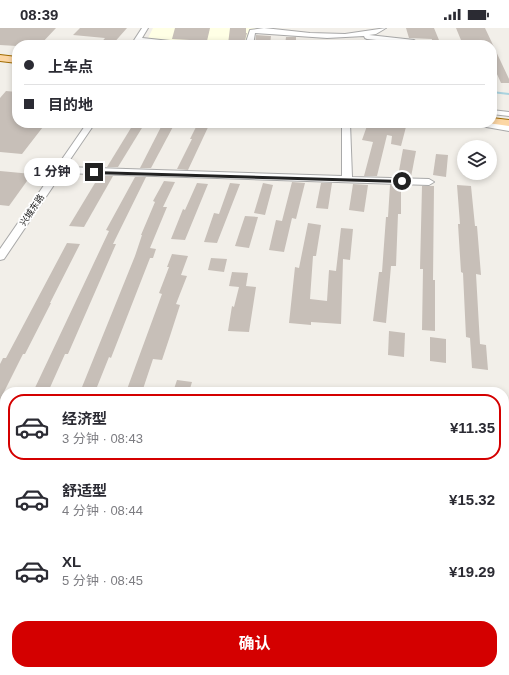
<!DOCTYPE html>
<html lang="zh">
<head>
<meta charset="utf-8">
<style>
	body { margin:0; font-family:Arial,"Noto Sans SC",sans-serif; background:#f2f2f3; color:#2b2b33; height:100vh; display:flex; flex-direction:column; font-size:15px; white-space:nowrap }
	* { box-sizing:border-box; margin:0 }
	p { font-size:13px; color:#7c7c81 }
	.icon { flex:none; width:22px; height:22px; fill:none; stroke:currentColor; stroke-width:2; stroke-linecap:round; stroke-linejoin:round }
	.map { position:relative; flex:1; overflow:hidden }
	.drawer { position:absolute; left:0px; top:359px; width:509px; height:288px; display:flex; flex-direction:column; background:#fff; border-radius:16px 16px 0 0; box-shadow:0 2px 6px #0003 }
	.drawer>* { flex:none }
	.top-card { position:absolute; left:12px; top:12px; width:485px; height:88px; border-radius:16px; box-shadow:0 2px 6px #0003; display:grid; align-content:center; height:88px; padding:0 12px; background:#fff }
	.tools { position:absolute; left:457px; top:112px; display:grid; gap:8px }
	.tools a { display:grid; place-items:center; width:40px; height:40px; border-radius:50%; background:#fff; box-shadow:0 2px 6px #0003; font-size:20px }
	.end { position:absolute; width:18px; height:18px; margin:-9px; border:5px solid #222; background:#fff; box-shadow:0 0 0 2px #fff }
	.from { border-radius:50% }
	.bubble { position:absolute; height:28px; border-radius:14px; background:#fff; box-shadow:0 2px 6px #0003; font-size:13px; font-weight:700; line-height:28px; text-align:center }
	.top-card b { display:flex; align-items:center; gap:14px; height:38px; font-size:15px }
	.top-card b+b { border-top:1px solid #e1e1e2 }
	.top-card i { width:10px; height:10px; background:#2b2b33 }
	ul { padding:7px 0 0; list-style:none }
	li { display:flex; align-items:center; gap:12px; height:66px; margin:0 8px 6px; padding:0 4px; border:2px solid transparent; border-radius:16px }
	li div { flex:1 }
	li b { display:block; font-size:15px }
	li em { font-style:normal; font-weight:700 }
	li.selected { border-color:#d40000 }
	li>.icon { width:36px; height:36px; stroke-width:1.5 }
	.cta { display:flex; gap:8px; margin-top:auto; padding:8px 12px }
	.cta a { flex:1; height:46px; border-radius:16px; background:#d40000; color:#fff; font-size:16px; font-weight:700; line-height:46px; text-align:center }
	.status { display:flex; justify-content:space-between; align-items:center; height:28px; padding:0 20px; background:#fff; direction:ltr }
	.status svg { height:11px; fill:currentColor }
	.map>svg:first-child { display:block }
</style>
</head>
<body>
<div class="status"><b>08:39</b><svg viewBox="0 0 49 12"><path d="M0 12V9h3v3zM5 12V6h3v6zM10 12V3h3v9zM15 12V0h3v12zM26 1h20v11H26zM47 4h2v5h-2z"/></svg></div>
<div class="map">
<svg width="509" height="647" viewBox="0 0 509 647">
	<rect width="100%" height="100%" fill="#f2efe9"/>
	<path fill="#ffffe5" d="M153 0H263L262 2 249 1 247 17H201L148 10Z"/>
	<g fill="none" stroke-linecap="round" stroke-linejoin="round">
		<path stroke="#aad3df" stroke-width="2" d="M492 64 509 66"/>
	</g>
	<g fill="#c7bfb8">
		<path d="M0 0H56L40 17H17V18L0 17Z"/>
		<path d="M80 0H127L112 17H99L105 10 73 7Z"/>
		<path d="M175 0H210L207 13 172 11Z"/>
		<path d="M230 0H246V5H247L244 16H228Z"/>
		<path d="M406 0H434L441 17H431L432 11 409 10Z"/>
		<path d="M456 0H485L509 51V55H501L492 35V17H463Z"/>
		<path d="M256 7 271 8 270 17H255Z"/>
		<path d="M286 9H296V17H285Z"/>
		<path d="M6 63 17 64V95H46L22 126 0 124V70Z"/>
		<path d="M134 95H145L118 139H107Z"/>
		<path d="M163 95H175L151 140H140Z"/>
		<path d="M198 95H210L188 142 177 141 192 111H190Z"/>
		<path d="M368 95H407L401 118 391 116 392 108 387 107 377 148H364L373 114 362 112Z"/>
		<path d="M403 121 416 123 411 149 398 148Z"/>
		<path d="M436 126 448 127 446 149 433 147Z"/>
		<path d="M0 143 32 146 9 178 0 177Z"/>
		<path d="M101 148H113L84 199 69 198 98 150Z"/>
		<path d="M135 149H146L113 216H116L68 326H65L48 364H33L109 203 106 202Z"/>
		<path d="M164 153 175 154 163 179H167L150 220 156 221 153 230H150L111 330 109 329 95 364H80L135 228 142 207H141L155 174 153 173Z"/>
		<path d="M292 154 305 155 296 191 292 190 284 224 269 222 276 192 282 193Z"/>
		<path d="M197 155 208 156 185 212 171 211 183 181 185 182Z"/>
		<path d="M230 155 240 156 217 215 204 214 214 185 219 186Z"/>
		<path d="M263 155 273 157 265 187 254 185Z"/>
		<path d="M321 155H332L328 181 316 180Z"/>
		<path d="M353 156 368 157 364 184 349 182Z"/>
		<path d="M390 157 401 158V186H398L396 238H391L386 295 373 293 379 244H382L386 189H388Z"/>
		<path d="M457 157 471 158 475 198H477L481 247 476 246 480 316 486 317 488 342 472 340 470 310 466 309 463 245 461 244 458 196H460Z"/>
		<path d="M422 158H434L433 252H435V303L422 302 423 241H420Z"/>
		<path d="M245 188 258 189 249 220 235 218Z"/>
		<path d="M308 195 321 197 316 228H313L310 271 327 273 329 242 336 243 341 200 353 201 350 232 343 231 341 296 311 294V297L289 295 295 239 299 240Z"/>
		<path d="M67 215 80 216 50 275H51L25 326H23L0 372V336L3 330H6Z"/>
		<path d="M172 226 188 228 181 247 187 248 176 276 180 277 170 308 162 332 153 331 142 364H126L162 266 159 265 169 239H167Z"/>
		<path d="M211 230 227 231 224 244 208 242Z"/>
		<path d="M232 244 248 245 246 258 256 259 249 304 228 303 232 278 234 279 239 259 229 258Z"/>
		<path d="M389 303 405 305 404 329 388 327Z"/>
		<path d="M430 309 446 311V335L430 333Z"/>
		<path d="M177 352 192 354 189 364H173Z"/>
	</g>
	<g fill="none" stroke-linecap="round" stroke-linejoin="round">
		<defs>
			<g id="minor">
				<path d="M142 0H148L142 10 189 15 193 17H168L140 14 139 17H131Z"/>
				<path d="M264 0 310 5 345 6 386 0 376 6 369 7 414 12 417 14 414 16 367 11 365 10 364 8 327 10 255 5 253 17H245L250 2Z"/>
				<path d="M492 82 509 84V88L492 86Z"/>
				<path d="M87 95H95L65 139 342 148V95H350L352 149 429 151 434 154 429 157 62 145 4 231 0 232V221Z"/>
				<path d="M471 95H492L509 97V103L475 97Z"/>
			</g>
			<g id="major">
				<path d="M0 27 17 29V35L0 33Z"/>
				<path d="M492 90 509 92V98L488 95H492Z"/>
				<rect x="0" y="486" width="5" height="35"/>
				<path d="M504 551H509V589L504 588Z"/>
			</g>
		</defs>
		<use href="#minor" stroke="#a9a9a9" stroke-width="2"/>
		<use href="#major" stroke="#a06b00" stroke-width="2"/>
		<use href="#minor" fill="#fff" fill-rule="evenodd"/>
		<use href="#major" fill="#fcd6a4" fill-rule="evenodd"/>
	</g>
	<path fill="#222" d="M93 143 402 152 404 153 402 155 94 146Z"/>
	<g text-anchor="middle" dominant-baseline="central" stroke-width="4" stroke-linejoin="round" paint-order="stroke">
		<g font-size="9" fill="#222" stroke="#fff">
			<text transform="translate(32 182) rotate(-56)">兴城东路</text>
		</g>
	</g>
</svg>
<div class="tools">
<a><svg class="icon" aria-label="layers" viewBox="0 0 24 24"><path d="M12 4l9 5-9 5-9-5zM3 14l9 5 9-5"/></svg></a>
</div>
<i class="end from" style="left:402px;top:153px"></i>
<i class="end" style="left:94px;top:144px"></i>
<div class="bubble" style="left:24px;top:130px;width:56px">1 分钟</div>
<div class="top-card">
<b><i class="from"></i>上车点</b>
<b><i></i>目的地</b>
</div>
<section class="drawer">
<ul>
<li class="selected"><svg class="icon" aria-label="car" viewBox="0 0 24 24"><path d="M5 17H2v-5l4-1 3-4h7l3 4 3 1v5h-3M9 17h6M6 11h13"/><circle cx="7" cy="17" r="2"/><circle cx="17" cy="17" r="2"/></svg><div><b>经济型</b><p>3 分钟 · 08:43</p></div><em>¥11.35</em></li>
<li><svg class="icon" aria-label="car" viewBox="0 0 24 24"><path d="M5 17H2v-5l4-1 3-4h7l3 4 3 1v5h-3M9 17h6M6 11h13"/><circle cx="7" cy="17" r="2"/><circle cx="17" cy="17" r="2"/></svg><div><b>舒适型</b><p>4 分钟 · 08:44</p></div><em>¥15.32</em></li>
<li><svg class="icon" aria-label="car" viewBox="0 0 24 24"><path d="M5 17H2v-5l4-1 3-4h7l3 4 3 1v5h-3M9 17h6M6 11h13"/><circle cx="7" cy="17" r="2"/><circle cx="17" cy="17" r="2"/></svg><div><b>XL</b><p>5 分钟 · 08:45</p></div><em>¥19.29</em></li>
</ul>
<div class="cta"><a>确认</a></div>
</section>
</div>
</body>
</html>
